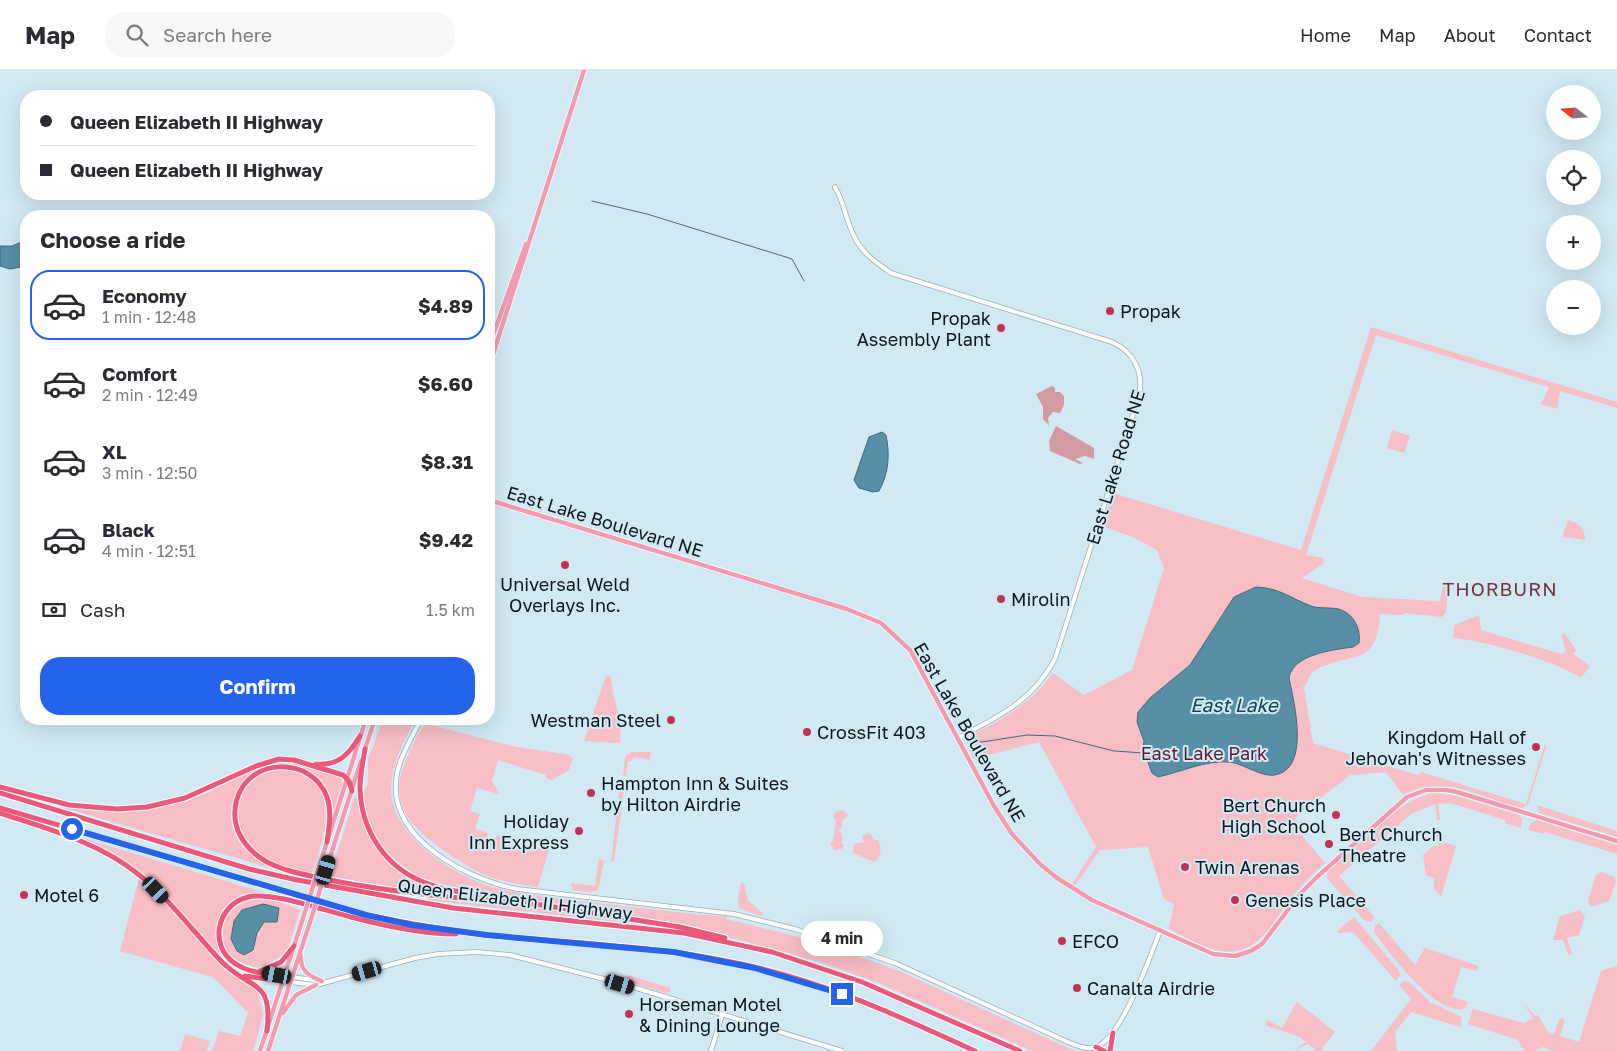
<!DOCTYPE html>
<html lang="en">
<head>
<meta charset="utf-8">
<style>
	body { margin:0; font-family:"Golos Text",sans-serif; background:#f7f7f7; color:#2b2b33; height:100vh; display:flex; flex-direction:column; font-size:19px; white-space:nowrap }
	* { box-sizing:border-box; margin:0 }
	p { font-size:16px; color:#7c7c81 }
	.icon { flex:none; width:28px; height:28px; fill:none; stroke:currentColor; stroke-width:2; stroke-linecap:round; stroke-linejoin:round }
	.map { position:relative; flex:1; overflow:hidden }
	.panel { position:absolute; left:20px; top:140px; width:475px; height:515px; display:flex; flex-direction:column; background:#fff; border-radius:20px; box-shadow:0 5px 20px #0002 }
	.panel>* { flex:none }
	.banner { position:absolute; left:20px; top:20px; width:475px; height:110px; border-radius:20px; box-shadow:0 5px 20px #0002; display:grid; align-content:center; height:110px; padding:0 20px; background:#fff }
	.needle { width:32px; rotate:287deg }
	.buttons { position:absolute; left:1546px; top:15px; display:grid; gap:10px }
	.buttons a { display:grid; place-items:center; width:55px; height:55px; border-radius:50%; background:#fff; box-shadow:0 5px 20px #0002; font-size:25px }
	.end { position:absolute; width:22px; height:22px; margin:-11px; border:6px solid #2563eb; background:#fff; box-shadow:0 0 0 2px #fff }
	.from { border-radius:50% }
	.bubble { position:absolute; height:35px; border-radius:18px; background:#fff; box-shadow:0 5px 20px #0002; font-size:16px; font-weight:700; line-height:35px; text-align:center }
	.car { position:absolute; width:15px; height:30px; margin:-15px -8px; border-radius:6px; box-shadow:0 0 4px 1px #0007; background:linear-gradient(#222 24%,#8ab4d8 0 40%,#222 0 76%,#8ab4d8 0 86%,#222 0) }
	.banner b { display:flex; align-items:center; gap:18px; height:48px; font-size:19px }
	.banner b+b { border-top:1px solid #e1e1e2 }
	.banner i { width:12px; height:12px; background:#2b2b33 }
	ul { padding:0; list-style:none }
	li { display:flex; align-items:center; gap:15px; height:70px; margin:0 10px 8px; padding:0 10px; border:2px solid transparent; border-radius:20px }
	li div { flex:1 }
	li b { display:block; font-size:19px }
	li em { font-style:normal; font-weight:700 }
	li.selected { border-color:#2563eb }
	li>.icon { width:45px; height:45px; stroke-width:1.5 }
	h2 { padding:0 20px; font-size:22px; line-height:60px }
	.pay { display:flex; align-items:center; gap:12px; height:55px; padding:0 20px; font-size:19px }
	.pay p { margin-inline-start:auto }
	.action { display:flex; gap:10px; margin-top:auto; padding:10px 20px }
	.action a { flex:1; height:58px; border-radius:20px; background:#2563eb; color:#fff; font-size:20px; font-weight:700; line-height:58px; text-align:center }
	header { display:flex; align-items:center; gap:30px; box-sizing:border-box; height:70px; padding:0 25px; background:#fff; border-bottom:1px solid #e1e1e2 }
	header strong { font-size:24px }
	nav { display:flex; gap:28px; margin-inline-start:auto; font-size:18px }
	.search { width:350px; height:45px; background:#f7f7f7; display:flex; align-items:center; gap:12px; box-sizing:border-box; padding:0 18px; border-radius:20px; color:#7c7c81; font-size:19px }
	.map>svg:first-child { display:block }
</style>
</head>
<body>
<header>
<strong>Map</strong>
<div class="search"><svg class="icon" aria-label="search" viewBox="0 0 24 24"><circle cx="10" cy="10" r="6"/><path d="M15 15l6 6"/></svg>Search here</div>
<nav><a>Home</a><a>Map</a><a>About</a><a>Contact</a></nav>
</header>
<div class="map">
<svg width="1617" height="981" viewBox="0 0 1617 981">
	<rect width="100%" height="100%" fill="#d0e9f4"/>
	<g fill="#f7bec6">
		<path d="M1371 257 1617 332V338L1560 321 1557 339 1541 334 1549 317 1376 265 1306 485 1323 488 1324 493 1302 508 1362 527 1440 531 1444 512 1448 518 1446 543 1442 547 1406 543 1402 545 1380 544C1377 601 1347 580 1312 602L1304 618 1313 673 1418 705 1421 702 1526 734 1545 674 1546 677 1528 734 1523 738C1480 729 1446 702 1403 725L1386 702 1350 705 1321 728 1319 725 1295 748 1297 751 1293 755 1325 793C1314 803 1303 813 1293 826 1273 850 1260 886 1222 881 1204 879 1185 867 1169 859L1174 834 1164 829 1148 777 1100 780 1075 816 1072 814 1096 777 1039 672 973 689 967 671 970 666C1005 648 1029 635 1053 603L1084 625 1132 600 1164 498 1157 480 1135 468 1103 456 1113 423 1301 480Z"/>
		<path d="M1392 360 1410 366 1404 383 1387 378Z"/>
		<path d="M1568 450C1579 453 1585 458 1585 470L1562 467Z"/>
		<path d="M1479 545 1481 560 1561 584 1566 582 1561 565 1565 563 1576 580 1573 584 1590 596 1581 608C1556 591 1483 570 1453 568L1454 555Z"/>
		<path d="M606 605 611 606C612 629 623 649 620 673L584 671Z"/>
		<path d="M383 649H416C404 670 391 695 391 720 392 767 455 807 496 818 523 825 551 827 578 831 620 836 661 840 703 845L727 846V849L814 871 866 889 899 901 1075 981H1032L881 914 823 893 700 859 470 820 435 813 415 805 386 782 376 768 367 749 362 725 368 714V690Z"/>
		<path d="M427 654 512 676 569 685 573 688 569 700 552 710 546 708V705L498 690 492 710 499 724 477 718 470 741 480 744 475 759 488 763 486 770 493 772 497 765 543 778 551 773 538 817C523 815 510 813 496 809 478 803 464 794 449 784 414 761 386 735 406 690 411 679 418 660 427 654Z"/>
		<path d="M631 682H651L649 692 648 689 633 687 632 691H628L626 706H623L625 687Z"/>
		<path d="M285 691 335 705 340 707 343 713 332 746C332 731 327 719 317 708 275 666 206 724 240 773 250 787 266 793 281 801L58 736 59 735C107 746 158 743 204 724 231 712 255 694 285 691Z"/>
		<path d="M285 698C344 712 326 763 311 804 290 798 264 793 249 775 221 742 245 701 285 698Z"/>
		<path d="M624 712 625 714 614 791 611 792 620 714Z"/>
		<path d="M1435 723 1456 726 1519 745 1522 748 1521 758 1505 753V750L1450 733 1438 734 1440 750H1437L1435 734 1411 744 1339 806 1375 848 1370 852 1364 850 1327 808 1328 802C1357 776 1397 729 1435 723Z"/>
		<path d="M358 725C361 764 385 802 423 814 434 817 448 818 457 824L413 821 330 806 354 729Z"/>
		<path d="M1537 735 1617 761V767L1539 743Z"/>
		<path d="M843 740 848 745 842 751V758L839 759 843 768 841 774 844 775 842 779 834 780 830 773 833 771 836 750 833 746 836 742Z"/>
		<path d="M1537 750 1617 775V784L1545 762 1544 764 1528 760 1531 753Z"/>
		<path d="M1435 757H1437L1441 775 1446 773 1456 776 1441 827 1434 819V808L1426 805 1423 785 1433 776H1439Z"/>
		<path d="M870 763 874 770H878C882 777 882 787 874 792L853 783 854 774 864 772 862 766Z"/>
		<path d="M72 765 266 823C226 827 210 844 220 885L166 827 135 799Z"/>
		<path d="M599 788 604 791 598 821 590 822 573 820 571 813 595 816Z"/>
		<path d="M1601 802 1615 807 1616 812 1609 831 1591 837 1588 831 1596 805Z"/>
		<path d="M139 808 175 843 215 890 258 920 263 945 253 981H212L219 961 240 966 248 943 217 911 212 907 120 881Z"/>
		<path d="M741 813H744L748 830 763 844 760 846 739 838 738 827Z"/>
		<path d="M429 828 575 842 645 855 428 830Z"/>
		<path d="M259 829 274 830 300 840 287 882 262 898C228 896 204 864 234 838 241 832 250 831 259 829Z"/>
		<path d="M1580 840 1585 846 1579 865 1567 868 1572 884 1569 886 1563 870H1553L1560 846Z"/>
		<path d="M1354 847 1399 901 1400 905 1396 911 1353 862 1338 863 1337 861Z"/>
		<path d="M1379 853 1415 895 1425 878 1479 896 1477 901 1461 897 1452 927 1468 932 1464 939C1434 944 1391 884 1374 862L1375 856Z"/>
		<path d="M1617 896V981H1554L1542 977 1535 981H1524L1518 970 1468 954 1473 939 1524 953 1533 948 1524 934 1535 946 1538 945 1548 962 1554 964 1560 948 1565 950 1560 966 1579 972 1601 901Z"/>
		<path d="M628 905 670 918V922L665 923 624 910Z"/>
		<path d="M1404 911 1409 912 1430 932 1460 946 1462 949 1461 957 1411 942 1395 962 1397 981H1371L1411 929 1399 915Z"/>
		<path d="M1297 932 1335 962 1322 978 1325 981H1317L1308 974 1293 981 1306 972 1300 967 1265 955 1267 950 1282 958Z"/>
		<path d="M185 964 210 971 207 981H180Z"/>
	</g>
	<g fill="#d39aa2">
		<path d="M1052 316 1055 318V322H1060L1064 326V335L1060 343 1053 342 1048 348 1049 355 1043 349V337L1036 324Z"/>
		<path d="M1056 356 1094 378V389L1085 386 1075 389 1083 393 1080 394 1050 381 1049 371Z"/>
	</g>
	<g fill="#578fa6" stroke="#416b7c">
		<path d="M26 170V196L10 199 0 196V176H12Z"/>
		<path d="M882 362 886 365C890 384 889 403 879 421L873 422 859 418 854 410 869 367Z"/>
		<path d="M1256 517C1280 518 1290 528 1311 536 1320 539 1330 537 1338 539 1354 543 1361 559 1359 573L1353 577C1333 580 1293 584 1289 608 1294 632 1311 700 1274 705 1261 707 1244 694 1230 692 1205 690 1181 702 1158 707L1152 703 1143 679 1144 671 1137 652 1138 642 1150 628 1190 595 1234 527Z"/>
		<path d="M263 834 279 838 277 852H264L257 863 253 880 244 885 237 881 231 869 234 851 242 840Z"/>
	</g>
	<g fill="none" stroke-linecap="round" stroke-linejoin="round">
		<g stroke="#416b7c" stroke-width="1">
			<path d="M592 131 647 144 789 188 792 189 804 211"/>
			<path d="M973 671 982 672 1027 665 1055 666 1114 681 1144 683"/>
		</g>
		<defs>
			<g id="minor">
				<path d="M835 117C845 134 846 152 855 168 863 184 877 193 891 203L1112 272C1134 282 1144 302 1139 326L1055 589C1032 632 999 646 958 668"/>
				<path d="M421 649C412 668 397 690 396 712 391 770 469 810 517 819L734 844 795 859 895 893 1070 973C1078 976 1087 980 1096 977 1122 968 1150 886 1160 861"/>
				<path d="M284 906 321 911"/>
				<path d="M282 911 316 915 415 888 438 884 477 882 510 885 620 913 842 981"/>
				<path d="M711 981 722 945"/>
			</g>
			<g id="major">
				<path d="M489 276 526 174"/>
				<path d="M489 297 584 0"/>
				<path d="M489 430 847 539 881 553 910 580 994 736 1012 764 1040 794 1057 808 1092 830 1213 884 1235 886 1251 881 1262 874 1300 824 1317 807 1407 727 1426 720H1446L1457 722 1617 771"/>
				<path d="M364 682 375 649"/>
				<path d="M319 797 366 649"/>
				<path d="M326 800 361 691"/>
				<path d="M301 886C300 901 309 906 322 911"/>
				<path d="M283 943 296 925 316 915"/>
				<path d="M260 981 304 845"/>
				<path d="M268 981 312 846"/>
			</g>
			<g id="highway">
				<path d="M365 679C363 692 360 705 360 718 361 760 385 798 426 813 449 822 476 824 501 828"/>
				<path d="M316 694C339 696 349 684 360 666"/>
				<path d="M0 717 69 735 117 739 147 737 185 728 256 696 279 689 294 690 343 705 349 711 352 721"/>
				<path d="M0 723 249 799 297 810 453 838 684 863 772 882 862 912 1020 981"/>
				<path d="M0 738 366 845C406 853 446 860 486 865 566 873 647 875 726 891 814 907 895 944 975 981"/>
				<path d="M0 743C48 759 98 772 138 804 170 829 194 863 222 892 251 921 273 908 267 961"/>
				<path d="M327 772C329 757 332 742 327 727 312 686 249 687 237 729 229 756 244 779 267 792 286 802 308 805 329 810 396 823 464 829 532 834"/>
				<path d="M529 833 680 857 725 868"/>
				<path d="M260 901 281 892 294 876"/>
				<path d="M245 906 282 911"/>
				<path d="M284 906C269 904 249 903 236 894 208 877 216 835 248 827 272 821 325 841 351 847 385 856 422 864 456 864"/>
				<path d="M1096 977 1104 981"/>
				<path d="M1110 981 1113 963"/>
			</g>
		</defs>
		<use href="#minor" stroke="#96aeb9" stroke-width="5.5"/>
		<use href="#major" stroke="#fff" stroke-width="6"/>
		<use href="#highway" stroke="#fff" stroke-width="7"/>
		<use href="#minor" stroke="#fff" stroke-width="4"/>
		<use href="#major" stroke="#f29bb0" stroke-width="4.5"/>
		<use href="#highway" stroke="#ea597b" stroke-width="5"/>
		<defs>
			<g id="major-bridge">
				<path d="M304 845 319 797"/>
				<path d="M312 846 326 800"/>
			</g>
		</defs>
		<use href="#major-bridge" stroke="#fff" stroke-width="6" stroke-linecap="butt"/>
		<use href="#major-bridge" stroke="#f29bb0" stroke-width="4.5"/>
	</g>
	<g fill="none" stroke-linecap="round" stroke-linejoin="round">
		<path stroke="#2563eb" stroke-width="6" d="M72 759 366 845 412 855 487 865 674 882 755 898 842 924"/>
	</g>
	<g fill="#c03159" stroke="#d0e9f4" stroke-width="2">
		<circle cx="1110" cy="241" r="5"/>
		<circle cx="1001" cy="258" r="5"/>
		<circle cx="565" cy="495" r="5"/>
		<circle cx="1001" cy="529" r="5"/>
		<circle cx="671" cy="650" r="5"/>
		<circle cx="807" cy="662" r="5"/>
		<circle cx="1536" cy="677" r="5"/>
		<circle cx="591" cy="723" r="5"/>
		<circle cx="1336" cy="745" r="5"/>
		<circle cx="579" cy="761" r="5"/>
		<circle cx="1329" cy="774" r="5"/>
		<circle cx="1185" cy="797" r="5"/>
		<circle cx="24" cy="825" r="5"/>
		<circle cx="1235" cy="830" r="5"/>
		<circle cx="1062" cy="871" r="5"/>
		<circle cx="1077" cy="918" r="5"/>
		<circle cx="629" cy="944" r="5"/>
	</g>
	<g text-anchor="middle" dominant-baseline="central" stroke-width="4" stroke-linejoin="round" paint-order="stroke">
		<g font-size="18" fill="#0e171b" stroke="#d0e9f4" text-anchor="start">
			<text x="1120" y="241">Propak</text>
			<text x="991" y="248" text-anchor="end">Propak<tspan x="991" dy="21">Assembly Plant</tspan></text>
			<text x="565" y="514" text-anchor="middle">Universal Weld<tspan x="565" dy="21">Overlays Inc.</tspan></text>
			<text x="1011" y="529">Mirolin</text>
			<text x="661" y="650" text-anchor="end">Westman Steel</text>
			<text x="817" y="662">CrossFit 403</text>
			<text x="1526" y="667" text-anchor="end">Kingdom Hall of<tspan x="1526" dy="21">Jehovah's Witnesses</tspan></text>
			<text x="601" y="713">Hampton Inn &amp; Suites<tspan x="601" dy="21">by Hilton Airdrie</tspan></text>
			<text x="1326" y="735" text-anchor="end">Bert Church<tspan x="1326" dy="21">High School</tspan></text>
			<text x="569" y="751" text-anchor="end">Holiday<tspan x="569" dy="21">Inn Express</tspan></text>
			<text x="1339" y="764">Bert Church<tspan x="1339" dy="21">Theatre</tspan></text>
			<text x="1195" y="797">Twin Arenas</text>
			<text x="34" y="825">Motel 6</text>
			<text x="1245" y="830">Genesis Place</text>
			<text x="1072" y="871">EFCO</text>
			<text x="1087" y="918">Canalta Airdrie</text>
			<text x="639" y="934">Horseman Motel<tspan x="639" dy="21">&amp; Dining Lounge</tspan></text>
		</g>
		<g font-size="18" fill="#0e171b" stroke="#d0e9f4">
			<text transform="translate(1115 397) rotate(-73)">East Lake Road NE</text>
			<text transform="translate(605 451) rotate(17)">East Lake Boulevard NE</text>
			<text transform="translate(970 662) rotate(60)">East Lake Boulevard NE</text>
			<text transform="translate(515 829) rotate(7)">Queen Elizabeth II Highway</text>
		</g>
		<g font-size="18" fill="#5f1c2c" stroke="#d0e9f4">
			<text x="1204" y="683">East Lake Park</text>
		</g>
		<g font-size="19" letter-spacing="1" fill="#783140" stroke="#d0e9f4">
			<text x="1500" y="518">THORBURN</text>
		</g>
		<g font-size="19" font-style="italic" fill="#134456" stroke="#d0e9f4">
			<text x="1234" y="634">East Lake</text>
		</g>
	</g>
</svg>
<div class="buttons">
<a><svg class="needle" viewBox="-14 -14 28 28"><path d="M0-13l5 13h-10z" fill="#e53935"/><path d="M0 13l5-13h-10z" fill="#7c7c81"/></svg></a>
<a><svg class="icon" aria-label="locate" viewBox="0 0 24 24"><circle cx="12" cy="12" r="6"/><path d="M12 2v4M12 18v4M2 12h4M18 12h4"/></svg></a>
<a>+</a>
<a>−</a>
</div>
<i class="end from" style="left:72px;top:759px"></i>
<i class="end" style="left:842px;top:924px"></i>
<div class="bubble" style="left:801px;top:851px;width:82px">4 min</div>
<i class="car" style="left:326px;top:800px;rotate:17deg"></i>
<i class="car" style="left:156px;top:820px;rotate:137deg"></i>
<i class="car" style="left:367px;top:901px;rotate:254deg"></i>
<i class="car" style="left:277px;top:905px;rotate:281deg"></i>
<i class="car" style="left:620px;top:914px;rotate:107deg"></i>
<div class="banner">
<b><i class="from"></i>Queen Elizabeth II Highway</b>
<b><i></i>Queen Elizabeth II Highway</b>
</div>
<section class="panel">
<h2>Choose a ride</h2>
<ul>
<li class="selected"><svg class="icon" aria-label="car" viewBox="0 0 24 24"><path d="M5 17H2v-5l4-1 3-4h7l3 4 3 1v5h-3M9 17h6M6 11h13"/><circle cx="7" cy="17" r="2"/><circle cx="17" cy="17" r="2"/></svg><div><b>Economy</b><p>1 min · 12:48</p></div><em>$4.89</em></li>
<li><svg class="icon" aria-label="car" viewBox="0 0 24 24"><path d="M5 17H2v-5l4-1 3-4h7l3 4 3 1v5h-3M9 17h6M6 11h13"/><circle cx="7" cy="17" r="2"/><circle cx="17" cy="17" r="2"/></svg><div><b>Comfort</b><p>2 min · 12:49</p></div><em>$6.60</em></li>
<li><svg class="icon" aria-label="car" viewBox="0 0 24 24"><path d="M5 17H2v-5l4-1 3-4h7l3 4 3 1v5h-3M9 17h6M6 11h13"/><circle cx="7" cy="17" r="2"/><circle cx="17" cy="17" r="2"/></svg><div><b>XL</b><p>3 min · 12:50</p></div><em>$8.31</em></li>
<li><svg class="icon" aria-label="car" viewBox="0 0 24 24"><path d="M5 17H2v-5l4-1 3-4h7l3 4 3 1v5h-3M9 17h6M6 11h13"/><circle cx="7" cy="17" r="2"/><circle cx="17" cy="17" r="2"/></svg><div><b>Black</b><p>4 min · 12:51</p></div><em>$9.42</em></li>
</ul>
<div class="pay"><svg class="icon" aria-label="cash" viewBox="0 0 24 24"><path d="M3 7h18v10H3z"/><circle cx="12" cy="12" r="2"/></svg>Cash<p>1.5 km</p></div>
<div class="action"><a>Confirm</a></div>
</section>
</div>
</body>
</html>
